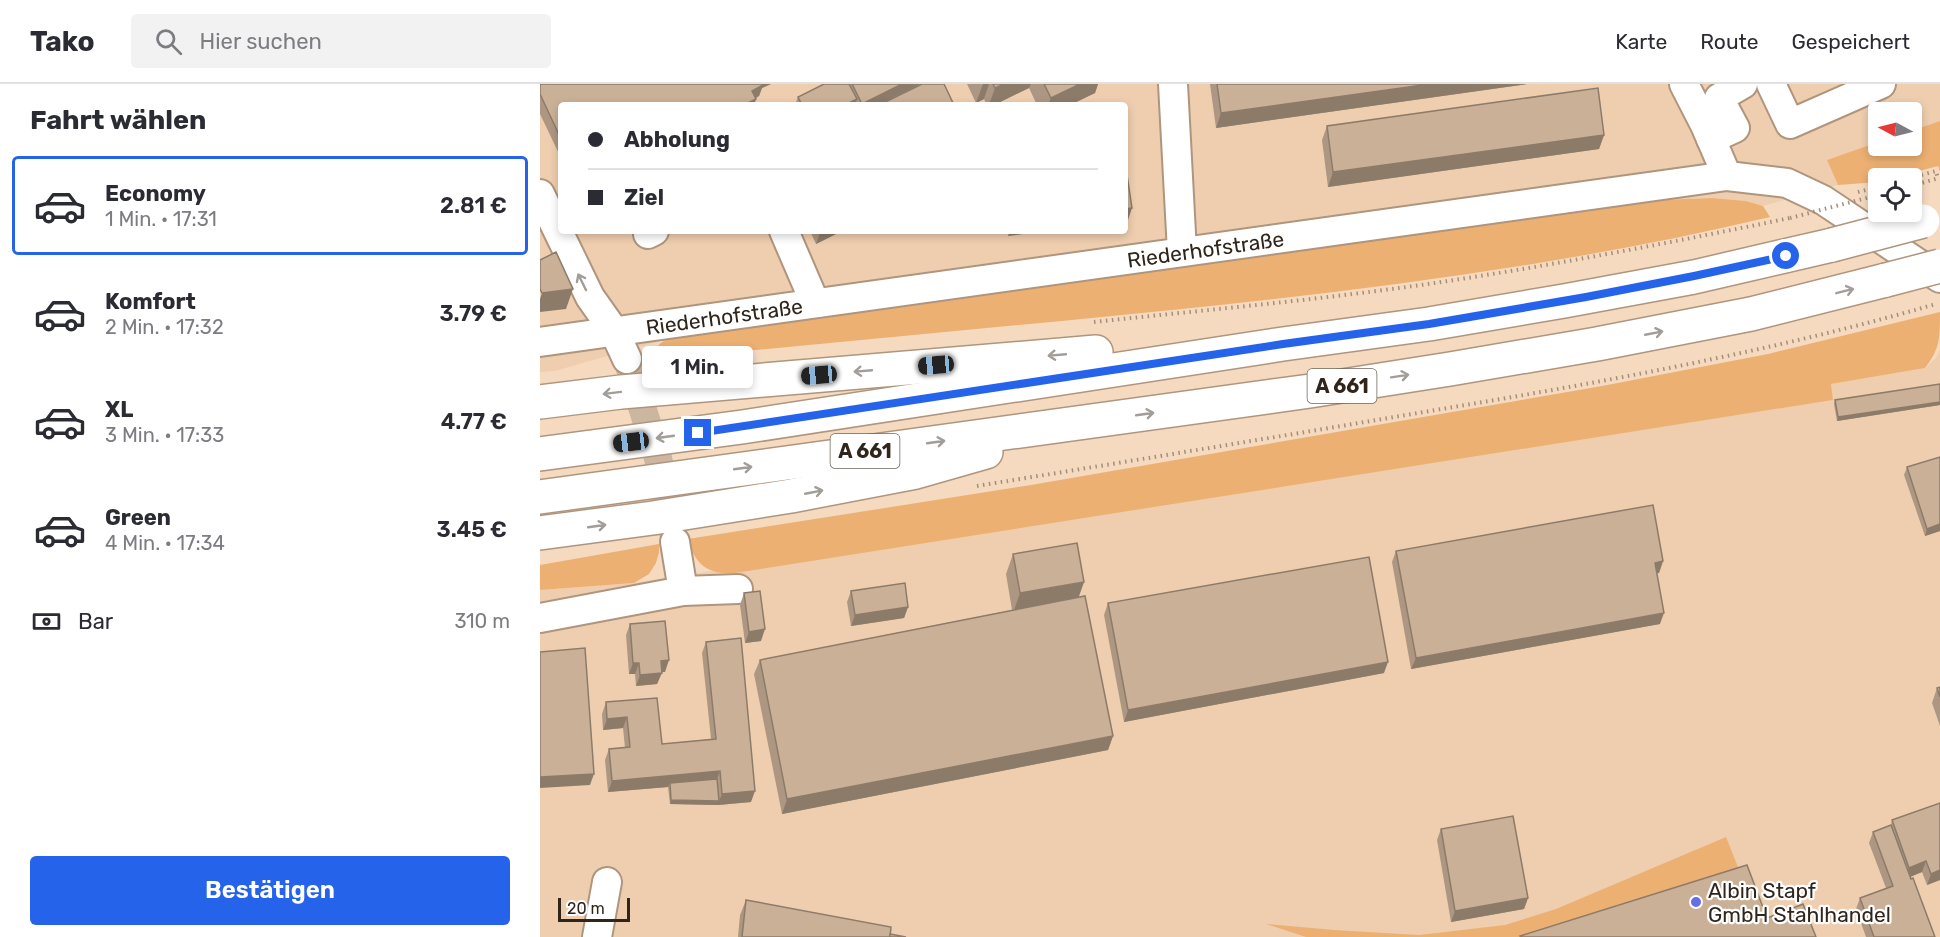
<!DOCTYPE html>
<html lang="de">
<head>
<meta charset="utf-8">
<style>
	body { margin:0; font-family:Rubik,sans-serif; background:#f2f2f3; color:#2b2b33; height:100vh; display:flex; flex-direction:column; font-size:22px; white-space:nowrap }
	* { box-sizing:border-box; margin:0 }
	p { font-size:20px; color:#7c7c81 }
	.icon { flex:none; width:33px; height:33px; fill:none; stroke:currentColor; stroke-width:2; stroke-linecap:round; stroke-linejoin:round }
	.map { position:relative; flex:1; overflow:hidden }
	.side { display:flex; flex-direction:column; background:#fff; width:540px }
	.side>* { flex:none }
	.banner { position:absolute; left:18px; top:18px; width:570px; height:132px; border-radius:6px; box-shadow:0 3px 9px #0003; display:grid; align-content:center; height:132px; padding:0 30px; background:#fff }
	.needle { width:39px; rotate:277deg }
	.tools { position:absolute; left:1328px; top:18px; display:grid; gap:12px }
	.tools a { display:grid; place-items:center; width:54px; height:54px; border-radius:6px; background:#fff; box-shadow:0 3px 9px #0003; font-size:30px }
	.scale { position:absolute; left:18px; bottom:15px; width:72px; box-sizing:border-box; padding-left:6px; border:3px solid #2f251b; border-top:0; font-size:16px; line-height:21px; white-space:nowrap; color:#2f251b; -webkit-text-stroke:4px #fff; paint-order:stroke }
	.end { position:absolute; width:27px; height:27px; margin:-14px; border:8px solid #2563eb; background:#fff; box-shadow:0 0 0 3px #fff }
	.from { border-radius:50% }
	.bubble { position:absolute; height:42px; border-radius:6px; background:#fff; box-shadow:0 3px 9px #0003; font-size:20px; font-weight:600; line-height:42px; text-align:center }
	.car { position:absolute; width:18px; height:36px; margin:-18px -9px; border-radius:8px; box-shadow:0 0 4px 2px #0007; background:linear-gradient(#222 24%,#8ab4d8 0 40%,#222 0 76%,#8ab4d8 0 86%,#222 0) }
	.banner b { display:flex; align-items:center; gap:21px; height:57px; font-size:22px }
	.banner b+b { border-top:2px solid #e1e1e2 }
	.banner i { width:15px; height:15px; background:#2b2b33 }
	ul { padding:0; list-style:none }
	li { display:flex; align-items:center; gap:18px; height:99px; margin:0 12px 9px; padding:0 18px; border:3px solid transparent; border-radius:6px }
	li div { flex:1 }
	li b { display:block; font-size:22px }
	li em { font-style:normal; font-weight:600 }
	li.selected { border-color:#2563eb }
	li>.icon { width:54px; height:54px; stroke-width:1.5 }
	h2 { padding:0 30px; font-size:27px; line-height:72px }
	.pay { display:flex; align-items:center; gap:15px; height:66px; padding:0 30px; font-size:22px }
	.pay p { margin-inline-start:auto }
	.button { display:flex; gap:12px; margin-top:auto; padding:12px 30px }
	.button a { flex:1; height:69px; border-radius:6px; background:#2563eb; color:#fff; font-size:24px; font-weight:600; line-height:69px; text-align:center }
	header { display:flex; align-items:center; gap:36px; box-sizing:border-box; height:84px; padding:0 30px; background:#fff; border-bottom:2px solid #e1e1e2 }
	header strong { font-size:28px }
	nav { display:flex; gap:33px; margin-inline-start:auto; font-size:21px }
	.search { width:420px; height:54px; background:#f2f2f3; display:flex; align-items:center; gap:15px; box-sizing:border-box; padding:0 21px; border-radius:6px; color:#7c7c81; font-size:22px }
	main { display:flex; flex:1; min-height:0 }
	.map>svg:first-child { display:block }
</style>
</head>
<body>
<header>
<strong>Tako</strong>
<div class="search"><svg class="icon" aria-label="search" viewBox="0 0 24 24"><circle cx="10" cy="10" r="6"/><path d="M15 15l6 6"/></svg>Hier suchen</div>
<nav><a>Karte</a><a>Route</a><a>Gespeichert</a></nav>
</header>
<main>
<section class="side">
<h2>Fahrt wählen</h2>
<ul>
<li class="selected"><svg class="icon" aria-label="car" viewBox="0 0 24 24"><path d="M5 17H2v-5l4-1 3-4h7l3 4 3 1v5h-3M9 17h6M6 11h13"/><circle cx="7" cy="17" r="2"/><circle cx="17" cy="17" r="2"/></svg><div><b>Economy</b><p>1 Min. · 17:31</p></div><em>2.81 €</em></li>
<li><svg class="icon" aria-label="car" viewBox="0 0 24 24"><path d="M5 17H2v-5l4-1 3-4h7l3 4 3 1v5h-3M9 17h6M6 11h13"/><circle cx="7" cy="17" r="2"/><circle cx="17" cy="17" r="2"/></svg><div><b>Komfort</b><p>2 Min. · 17:32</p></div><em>3.79 €</em></li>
<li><svg class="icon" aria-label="car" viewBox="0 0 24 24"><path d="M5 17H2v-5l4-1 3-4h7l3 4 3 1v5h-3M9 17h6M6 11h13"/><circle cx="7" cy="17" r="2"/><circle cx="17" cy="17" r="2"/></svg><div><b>XL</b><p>3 Min. · 17:33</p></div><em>4.77 €</em></li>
<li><svg class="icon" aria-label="car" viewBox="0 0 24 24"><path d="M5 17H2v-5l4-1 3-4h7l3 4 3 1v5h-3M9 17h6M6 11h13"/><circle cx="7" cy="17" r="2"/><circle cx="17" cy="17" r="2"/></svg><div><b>Green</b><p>4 Min. · 17:34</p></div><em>3.45 €</em></li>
</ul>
<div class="pay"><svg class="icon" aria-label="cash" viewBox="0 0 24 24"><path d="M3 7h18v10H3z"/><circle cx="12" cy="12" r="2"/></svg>Bar<p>310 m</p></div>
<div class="button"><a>Bestätigen</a></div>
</section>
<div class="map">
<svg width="1400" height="853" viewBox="0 0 1400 853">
	<rect width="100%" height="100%" fill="#f5dac0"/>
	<g fill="#efceaf" fill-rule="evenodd">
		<path d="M0 0H1400V37L1371 47V28H1338V58L1287 76 1298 101 1223 122 1206 117 1172 114 1119 116 127 255 15 287 0 288ZM21 21H585V147H21Z"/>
		<path d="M1400 267V853H0V506L93 499 172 487 176 488 1293 316 1291 300 1385 284 1396 274Z"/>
	</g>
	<g fill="#edb073">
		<path d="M1400 37V87L1398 82 1353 94H1338V98L1298 101 1287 76 1338 58V62H1371V47Z"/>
		<path d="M1172 114 1206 117 1223 122 1230 133C1007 186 780 212 552 234 406 248 259 262 112 276 114 265 117 261 127 255L1119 116Z"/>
		<path d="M1400 228C1400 254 1400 265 1385 284L1291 300 1293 316 195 489C168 491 155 481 148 455L491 401 1062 302 1228 270Z"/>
		<path d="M119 460V468L116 479 109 490 94 499 0 506V481Z"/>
		<path d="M1186 753 1200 788 984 853H766L726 840 794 846 879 851 965 841 1016 825Z"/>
	</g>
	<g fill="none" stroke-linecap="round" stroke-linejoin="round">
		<path stroke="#cdb69f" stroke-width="28" stroke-dasharray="28 14" stroke-linecap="butt" d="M87 275 118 374 134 452"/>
		<defs>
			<g id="minor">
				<path d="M633 0 642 168"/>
				<path d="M1144 0 1165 41 1187 92"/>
				<path d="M1231 0 1250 40 1341 0"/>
				<path d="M1171 55 1195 44 1179 14 1203 0"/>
				<path d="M0 110 50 213 74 247 87 275"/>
				<path d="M244 147 275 219"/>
				<path d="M108 150 114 147"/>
				<path id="s1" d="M0 258 1187 92 1247 99 1283 116 1400 194"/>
				<path d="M135 458 143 507 198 505"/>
				<path d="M0 534 143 507"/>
				<path d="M57 853 67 798"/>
			</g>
			<g id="highway">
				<path d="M0 318 81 308 556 268"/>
				<path d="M0 370 202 343 743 260 889 240 1024 217 1154 193 1292 161"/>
				<path d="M0 413 770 307 910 285 1057 260 1211 230 1346 196"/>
				<path d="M0 449 113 434 251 412 376 388 446 368"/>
			</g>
		</defs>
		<use href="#minor" stroke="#af957d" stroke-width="32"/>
		<use href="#highway" stroke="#af957d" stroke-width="36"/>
		<g stroke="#a38f7b" stroke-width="4" stroke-dasharray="1.5 4.5" stroke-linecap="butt">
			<path d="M1370 94 1396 87 1398 95"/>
			<path d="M1371 102 1399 94"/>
			<path d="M1318 108 1338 103"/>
			<path d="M554 238C665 226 777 216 888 200 1009 182 1129 159 1250 134"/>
			<path d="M437 402C584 378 731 354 878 329 1052 300 1227 269 1396 220"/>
		</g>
		<use href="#minor" stroke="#fff" stroke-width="28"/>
		<use href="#highway" stroke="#fff" stroke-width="33"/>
		<defs>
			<g id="highway-bridge">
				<path d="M1292 161 1383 137"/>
				<path d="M1346 196 1400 182"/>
			</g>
		</defs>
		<use href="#highway-bridge" stroke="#af957d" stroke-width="36" stroke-linecap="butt"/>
		<path stroke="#a38f7b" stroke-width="4" stroke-dasharray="1.5 4.5" stroke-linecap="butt" d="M1250 134 1338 111"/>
		<use href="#highway-bridge" stroke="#fff" stroke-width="33"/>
	</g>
	<g fill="#ae9782">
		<path d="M0 0H231L222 4 219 12 216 14 214 21H21V74L0 30Z"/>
		<path d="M284 0H380L338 21H255L258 13Z"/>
		<path d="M427 0H558L555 9 530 21H497L489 4 454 21H447L444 15 436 19Z"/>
		<path d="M670 0H987L676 44Z"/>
		<path d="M787 42 1064 51 1059 65 788 103 782 56Z"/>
		<path d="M270 147H302L276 160Z"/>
		<path d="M1400 300V321L1297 337 1294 320 1295 316Z"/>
		<path d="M1400 373V447L1385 452 1364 391 1367 383Z"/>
		<path d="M856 467 1123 477 1119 489H1116L1120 540 871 585 852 478Z"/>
		<path d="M473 470 544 498 538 513 573 652 568 666 242 730 214 590 220 576 472 526 466 490Z"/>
		<path d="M311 507 368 523 364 534 311 542 307 518Z"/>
		<path d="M204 509 221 557 205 559 200 521Z"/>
		<path d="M568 519 844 589 584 638 564 531Z"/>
		<path d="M90 540 125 588H121L117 600 96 602 95 590H89L86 551Z"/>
		<path d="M166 558 211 718 178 721 130 720 128 703 68 708 65 676 69 665 85 664 83 644 63 646 62 630 66 618 122 660 171 655 162 569Z"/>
		<path d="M1400 603V642L1392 619 1397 604Z"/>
		<path d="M1400 719V796L1387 801 1382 788 1370 793 1395 853H1326L1316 825 1320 814 1346 804 1329 759 1333 748 1351 741 1352 736Z"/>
		<path d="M901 745 988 814 984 825 911 838 897 756Z"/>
		<path d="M206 816 350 850 366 853H198L200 831Z"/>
	</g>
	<g fill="#8d7b6a">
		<path d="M219 0H231L222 4 219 12 208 18 212 7Z"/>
		<path d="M362 0H380L379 1 338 21H321L322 20Z"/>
		<path d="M443 0H449L444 15 436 19Z"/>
		<path d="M464 0H491L489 4 454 21H449L455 4Z"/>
		<path d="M540 0H558L555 9 530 21H508L511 14Z"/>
		<path d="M890 0H987L676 44 681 29Z"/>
		<path d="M216 15 214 21H204Z"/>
		<path d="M317 15 315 21H305Z"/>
		<path d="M1064 51 1059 65 788 103 793 88Z"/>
		<path d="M592 124 588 136H585V125Z"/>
		<path d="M283 147H302L276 160 280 149Z"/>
		<path d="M470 147H505L468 152Z"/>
		<path d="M33 205 26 225 0 228V215L2 209Z"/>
		<path d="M1400 318V321L1297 337 1298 333Z"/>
		<path d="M1400 440V447L1385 452 1387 445Z"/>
		<path d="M1123 477 1119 489 1111 490 1115 479Z"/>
		<path d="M544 498 537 518 473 529 480 509Z"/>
		<path d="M368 523 364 534 311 542 315 531Z"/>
		<path d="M1124 529 1120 540 871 585 876 574Z"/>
		<path d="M225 545 221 557 205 559 209 548Z"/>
		<path d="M129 576 125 588H117L121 577Z"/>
		<path d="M848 578 844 589 584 638 588 626Z"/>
		<path d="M93 579H99L95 590H89Z"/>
		<path d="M122 589 117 600 96 602 100 591Z"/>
		<path d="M87 633 83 644 63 646 67 635Z"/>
		<path d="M573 652 568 666 242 730 247 715Z"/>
		<path d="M180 687 176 698 130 699 128 703 68 708 72 697Z"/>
		<path d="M54 690 50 701 0 704V693Z"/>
		<path d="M215 707 211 718 178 721 130 720 131 716 179 717 182 710Z"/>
		<path d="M1386 777 1382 788 1365 795 1369 784Z"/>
		<path d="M1400 786V796L1387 801 1391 790Z"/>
		<path d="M988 814 984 825 911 838 915 827Z"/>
	</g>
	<g fill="#cab097" stroke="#8d7b6a" stroke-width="1.5">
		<path d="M0 0H223V1L212 7 216 15 204 21H21V55L0 10Z"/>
		<path d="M284 0H309L317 15 305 21H262L258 13Z"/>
		<path d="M312 0H362L322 20Z"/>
		<path d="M382 0H404L414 21H339Z"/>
		<path d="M453 0H464L455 4Z"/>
		<path d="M504 0H540L511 14Z"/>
		<path d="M677 0H890L681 29Z"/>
		<path d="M1058 4 1064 51 793 88 787 42Z"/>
		<path d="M585 91H587L592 124 585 125Z"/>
		<path d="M16 168 33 205 2 209 0 205V176Z"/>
		<path d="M1400 300V318L1298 333 1295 316Z"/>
		<path d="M1400 373V440L1387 445 1367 383Z"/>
		<path d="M1113 421 1123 477 1115 479 1124 529 876 574 856 467Z"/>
		<path d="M537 459 544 498 480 509 473 470Z"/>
		<path d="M829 473 848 578 588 626 568 519Z"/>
		<path d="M365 499 368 523 315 531 311 507Z"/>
		<path d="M220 507 225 545 209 548 204 509Z"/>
		<path d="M545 512 573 652 247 715 220 576Z"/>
		<path d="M125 537 129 576 121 577 122 589 100 591 99 579H93L90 540Z"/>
		<path d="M201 554 215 707 182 710 180 687 72 697 69 665 90 663 87 633 67 635 66 618 117 614 122 660 176 655 166 558Z"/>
		<path d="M45 564 54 690 0 693V568Z"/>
		<path d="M1400 603V613L1397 604Z"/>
		<path d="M177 695 179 717 131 716 130 699Z"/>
		<path d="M1400 719V786L1391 790 1386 777 1369 784 1352 736Z"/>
		<path d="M973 732 988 814 915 827 901 745Z"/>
		<path d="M1351 741 1371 795 1373 794 1395 853H1334L1320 814 1353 802 1333 748Z"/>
		<path d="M1207 781 1227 834 1263 820 1276 853H981L980 852Z"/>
		<path d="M206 816 351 843 350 853H202Z"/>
		<path d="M350 850 366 853H350Z"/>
	</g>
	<defs><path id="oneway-shaft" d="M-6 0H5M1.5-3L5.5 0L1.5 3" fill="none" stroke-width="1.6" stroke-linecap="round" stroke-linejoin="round" transform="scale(1.5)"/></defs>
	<g stroke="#a19d98">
		<use href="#oneway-shaft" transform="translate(42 198) rotate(-116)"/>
		<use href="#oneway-shaft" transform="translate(1305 207) rotate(-14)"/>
		<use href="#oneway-shaft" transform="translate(1114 249) rotate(-11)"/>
		<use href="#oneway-shaft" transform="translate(517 271) rotate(175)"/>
		<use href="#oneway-shaft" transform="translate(323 287) rotate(175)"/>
		<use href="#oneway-shaft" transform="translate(860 292) rotate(-9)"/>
		<use href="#oneway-shaft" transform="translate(72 309) rotate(173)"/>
		<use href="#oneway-shaft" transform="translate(605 330) rotate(-8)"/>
		<use href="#oneway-shaft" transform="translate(125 353) rotate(172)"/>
		<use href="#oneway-shaft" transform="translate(396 358) rotate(-8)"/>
		<use href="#oneway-shaft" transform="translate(203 384) rotate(-8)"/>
		<use href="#oneway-shaft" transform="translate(274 408) rotate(-11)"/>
		<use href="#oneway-shaft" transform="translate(57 442) rotate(-8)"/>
	</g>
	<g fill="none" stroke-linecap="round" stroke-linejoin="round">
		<path stroke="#2563eb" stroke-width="8" d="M158 349 743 260 889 240 1046 213 1154 192 1246 172"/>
	</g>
	<circle fill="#646fe7" stroke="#fff" stroke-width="2" cx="1156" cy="818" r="6"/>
	<g text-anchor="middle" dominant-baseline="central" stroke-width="4.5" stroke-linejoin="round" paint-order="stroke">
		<g fill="#fff" stroke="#6d665f" stroke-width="1.5">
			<rect x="767.5" y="285" width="69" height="34" rx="4.5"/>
			<rect x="290.5" y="350" width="69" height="34" rx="4.5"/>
		</g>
		<g font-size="20" font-weight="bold" fill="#2f251b">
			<text x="802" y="302">A 661</text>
			<text x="325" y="367">A 661</text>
		</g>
		<g font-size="21" fill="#2f251b" stroke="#fff">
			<text stroke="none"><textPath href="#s1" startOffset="672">Riederhofstraße</textPath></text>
			<text stroke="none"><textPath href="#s1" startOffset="186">Riederhofstraße</textPath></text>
		</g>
		<g font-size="21" fill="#2f251b" stroke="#fff" text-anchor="start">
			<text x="1168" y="806">Albin Stapf<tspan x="1168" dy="24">GmbH Stahlhandel</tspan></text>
		</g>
	</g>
</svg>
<div class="tools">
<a><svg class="needle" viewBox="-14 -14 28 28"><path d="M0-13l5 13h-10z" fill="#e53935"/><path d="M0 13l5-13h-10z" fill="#7c7c81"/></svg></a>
<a><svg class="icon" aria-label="locate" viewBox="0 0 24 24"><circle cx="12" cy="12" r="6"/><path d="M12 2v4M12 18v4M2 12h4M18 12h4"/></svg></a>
</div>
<div class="scale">20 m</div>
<i class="end from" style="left:1246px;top:172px"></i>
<i class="end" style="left:158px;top:349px"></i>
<div class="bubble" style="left:102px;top:262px;width:111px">1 Min.</div>
<i class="car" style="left:396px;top:281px;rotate:265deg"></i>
<i class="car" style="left:279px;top:291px;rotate:265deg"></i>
<i class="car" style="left:91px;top:358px;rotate:263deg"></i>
<div class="banner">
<b><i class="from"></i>Abholung</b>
<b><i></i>Ziel</b>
</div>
</div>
</main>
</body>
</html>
